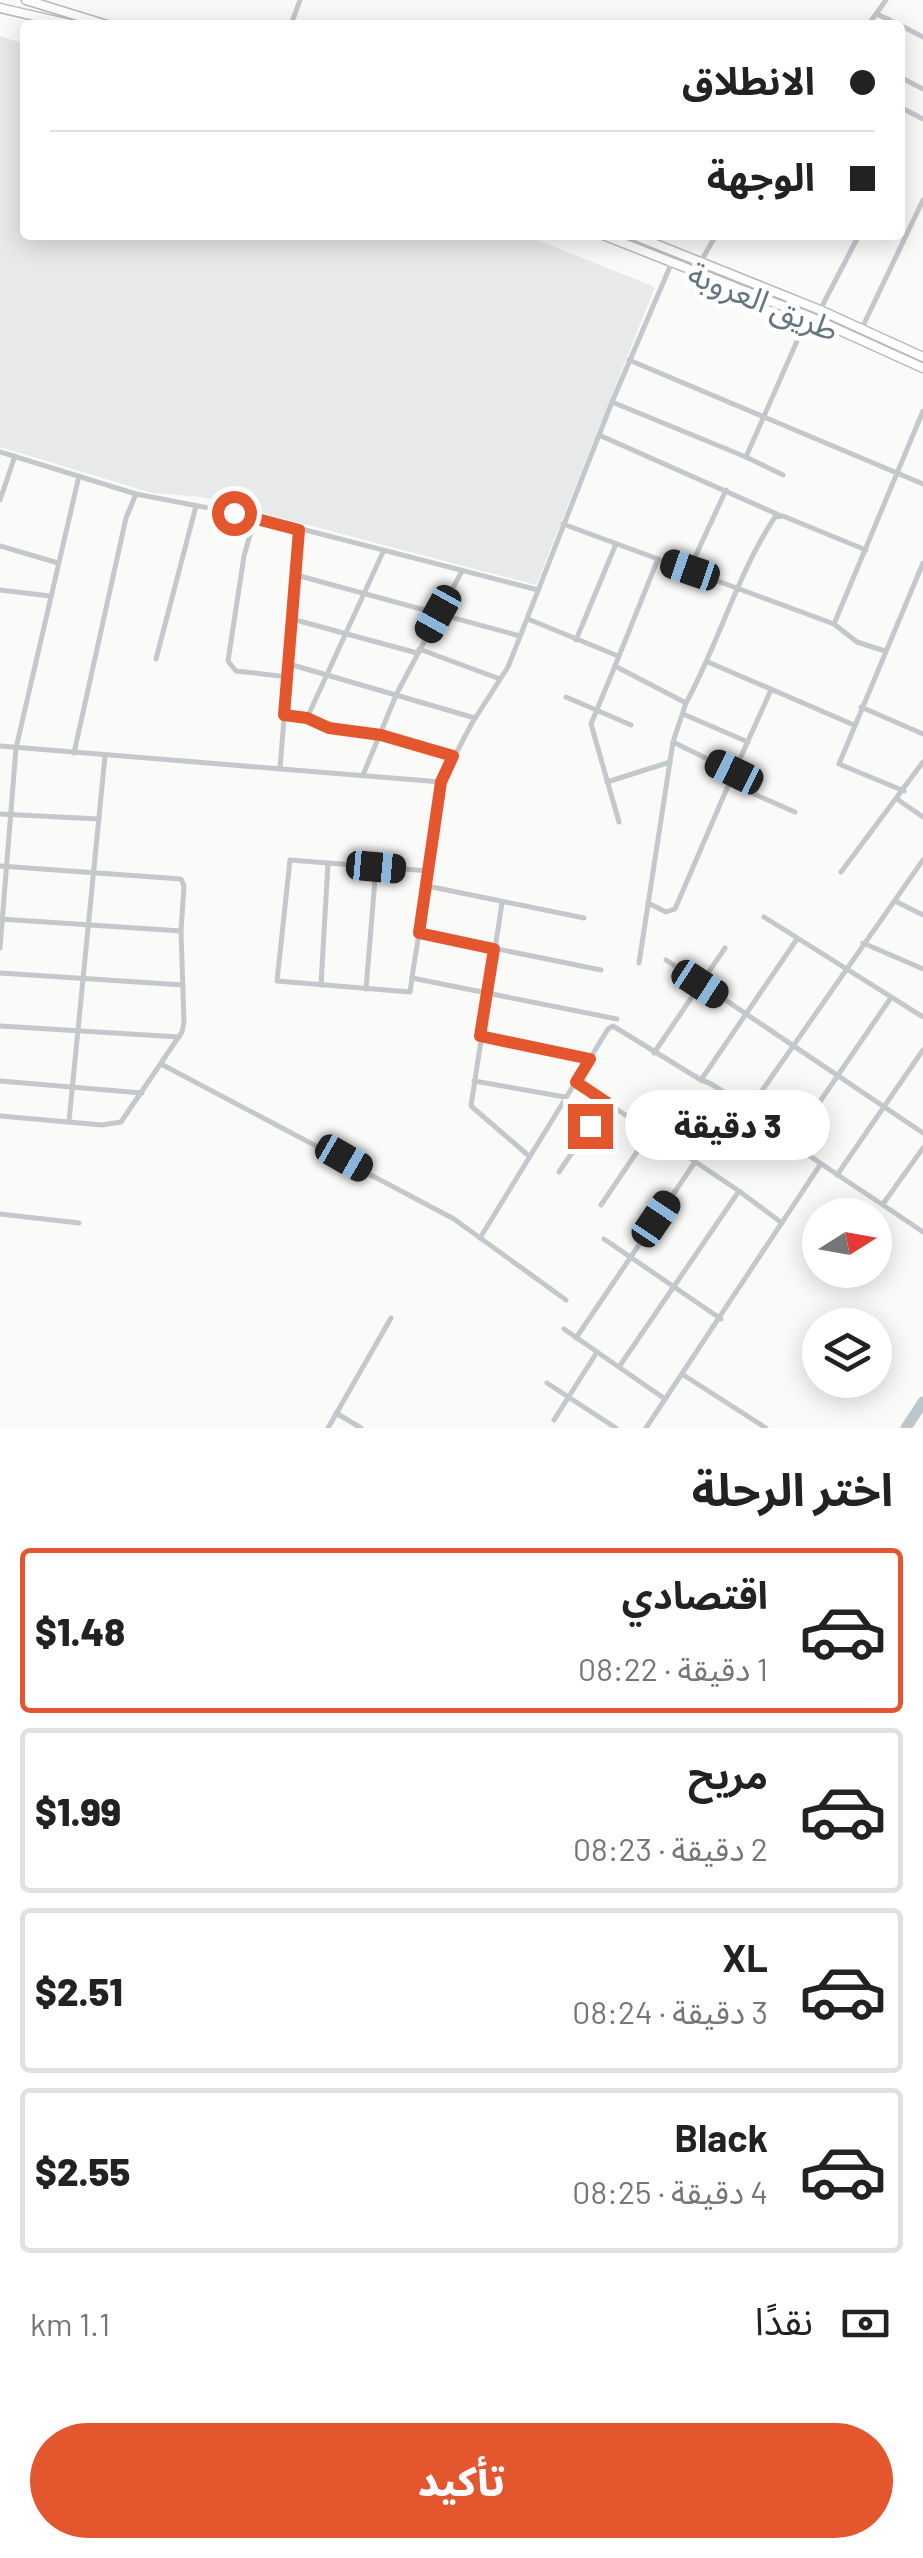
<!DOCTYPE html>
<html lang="ar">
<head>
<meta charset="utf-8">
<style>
	body { margin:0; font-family:Barlow,"Noto Sans Arabic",sans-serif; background:#f6f6f6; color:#222; direction:rtl; height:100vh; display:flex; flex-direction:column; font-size:38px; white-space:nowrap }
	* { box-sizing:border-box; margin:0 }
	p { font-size:32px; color:#767676 }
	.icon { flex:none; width:55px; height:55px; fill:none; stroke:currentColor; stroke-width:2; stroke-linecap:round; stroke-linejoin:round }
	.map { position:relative; height:1428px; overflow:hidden; direction:ltr }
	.details { display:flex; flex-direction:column; background:#fff; flex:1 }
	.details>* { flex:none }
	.banner { position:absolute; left:20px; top:20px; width:885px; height:220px; border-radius:10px; box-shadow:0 5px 25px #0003; direction:rtl; display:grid; align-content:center; height:220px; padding:0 30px; background:#fff }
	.needle { width:65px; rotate:79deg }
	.fabs { position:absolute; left:802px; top:1198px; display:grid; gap:20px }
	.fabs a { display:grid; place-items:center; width:90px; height:90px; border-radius:50%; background:#fff; box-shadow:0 5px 25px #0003; font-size:50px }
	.end { position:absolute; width:45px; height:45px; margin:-22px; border:12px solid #e4572e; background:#fff; box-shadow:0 0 0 5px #fff }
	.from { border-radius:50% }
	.bubble { position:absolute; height:70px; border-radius:35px; background:#fff; box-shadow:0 5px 25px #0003; font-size:32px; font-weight:800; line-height:70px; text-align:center; direction:rtl }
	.car { position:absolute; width:30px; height:60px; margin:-30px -15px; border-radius:12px; box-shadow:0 0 8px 2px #0007; background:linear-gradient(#222 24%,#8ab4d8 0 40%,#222 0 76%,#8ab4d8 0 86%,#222 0) }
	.banner b { display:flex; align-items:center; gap:35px; height:95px; font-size:38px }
	.banner b+b { border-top:2px solid #e0e0e0 }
	.banner i { width:25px; height:25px; background:#222 }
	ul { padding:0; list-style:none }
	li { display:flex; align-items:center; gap:30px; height:165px; margin:0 20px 15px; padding:0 10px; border:5px solid #e0e0e0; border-radius:10px }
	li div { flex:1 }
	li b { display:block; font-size:38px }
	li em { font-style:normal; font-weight:800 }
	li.selected { border-color:#e4572e }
	li>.icon { width:90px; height:90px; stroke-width:1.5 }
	h2 { padding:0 30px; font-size:45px; line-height:120px }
	.pay { display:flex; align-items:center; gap:25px; height:110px; padding:0 30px; font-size:38px }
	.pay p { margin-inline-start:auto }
	.action { display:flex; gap:20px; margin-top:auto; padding:20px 30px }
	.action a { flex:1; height:115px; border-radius:60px; background:#e4572e; color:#fff; font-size:40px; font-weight:800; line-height:115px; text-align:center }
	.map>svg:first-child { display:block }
</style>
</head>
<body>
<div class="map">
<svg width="923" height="1428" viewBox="0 0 923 1428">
	<rect width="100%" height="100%" fill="#fafaf8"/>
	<path fill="#e8e9e9" d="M0 36 25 44V235H524L655 287 536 585 202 497 152 493 0 447Z"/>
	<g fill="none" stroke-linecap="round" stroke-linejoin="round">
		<path stroke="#bbc7cb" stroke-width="11" d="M906 1428 923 1402"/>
		<defs>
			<g id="primary">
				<path d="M26 0 107 25"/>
				<path d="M0 8 74 25"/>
				<path d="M603 235 808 316 923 368"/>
				<path d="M633 235 820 310 923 357"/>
			</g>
		</defs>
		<use href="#primary" stroke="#b5babe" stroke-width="11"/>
		<g stroke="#c3c8cc" stroke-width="5">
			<path d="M877 14 900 25"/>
			<path d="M291 25 300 0"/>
			<path d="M868 25 886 0"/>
			<path d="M900 25 923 37"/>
			<path d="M900 77 923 89"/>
			<path d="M900 107 923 119"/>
			<path d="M700 263 716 235"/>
			<path d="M820 310 859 235"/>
			<path d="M862 328 923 200"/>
			<path d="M629 360 923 484"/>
			<path d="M612 402 746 457 808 316"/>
			<path d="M599 435 779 515"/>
			<path d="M0 452 136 494 255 517 538 590"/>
			<path d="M746 457 783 475"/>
			<path d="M0 500 15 456"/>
			<path d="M255 517 244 556 228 661 236 671 288 677"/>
			<path d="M563 524 834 624 857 642 885 651"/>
			<path d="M0 546 58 563"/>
			<path d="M689 570 726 490"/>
			<path d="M296 575 520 636"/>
			<path d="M0 590 50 596"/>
			<path d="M292 619 417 653"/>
			<path d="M528 619 618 656"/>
			<path d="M834 624 923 411"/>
			<path d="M576 640 616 544"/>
			<path d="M419 649 500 679"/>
			<path d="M156 659 196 506"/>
			<path d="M708 662 854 725"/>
			<path d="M289 664 475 718"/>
			<path d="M615 666 591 724 619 822"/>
			<path d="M566 697 631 725"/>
			<path d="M686 703C719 643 737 574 775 517L783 516 866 550"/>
			<path d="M861 707 923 734"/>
			<path d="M683 714 748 742"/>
			<path d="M285 715 307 718 333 729H355L381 735 453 756"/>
			<path d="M307 718 383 552"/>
			<path d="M673 742 734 772 771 690"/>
			<path d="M0 746 441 782 472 723 508 667 612 402 672 262"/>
			<path d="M74 753 126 518 136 494"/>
			<path d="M280 769 299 529"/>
			<path d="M363 775 397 693 462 571"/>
			<path d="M441 782 429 871 290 860 277 981 410 992 412 978 617 1019"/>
			<path d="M607 782 670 762"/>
			<path d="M729 783 795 812"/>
			<path d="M904 791 839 764 923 563"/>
			<path d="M897 799 923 817"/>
			<path d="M0 814 99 819"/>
			<path d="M0 866 181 879 184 886 181 931 184 1022 182 1032 121 1122 102 1125 0 1116"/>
			<path d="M841 872 923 762"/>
			<path d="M427 886 584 918"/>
			<path d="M895 901 923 915"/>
			<path d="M502 903 471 1106 529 1156"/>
			<path d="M648 903 666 912 675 909 734 772"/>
			<path d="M764 917 923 1017"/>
			<path d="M0 919 181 931"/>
			<path d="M419 933 601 970"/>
			<path d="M863 943 923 969"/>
			<path d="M0 948 16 748 79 476"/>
			<path d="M666 960 923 1133"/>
			<path d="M639 963 673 742 686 703 615 666 658 559"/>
			<path d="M0 973 183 985"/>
			<path d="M412 977 429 871"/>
			<path d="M321 985 328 863"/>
			<path d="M366 989 376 867"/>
			<path d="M0 1026 179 1037"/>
			<path d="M480 1037 590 1059"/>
			<path d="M654 1053 725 948"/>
			<path d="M161 1064 454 1219 566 1300"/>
			<path d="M701 1080 797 939"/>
			<path d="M0 1081 142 1093"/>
			<path d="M474 1081 565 1097"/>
			<path d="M576 1082 739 1191 782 1223"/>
			<path d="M747 1112 923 860"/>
			<path d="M69 1121 105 756"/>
			<path d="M791 1144 890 999"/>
			<path d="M681 1151 724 1093"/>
			<path d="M559 1172 606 1102"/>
			<path d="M837 1175 923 1050"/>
			<path d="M883 1204 923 1148"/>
			<path d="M601 1205 651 1131"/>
			<path d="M0 1214 79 1223"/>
			<path d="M480 1238 608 1029 613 1026 701 1080C719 1084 751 1115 769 1128 820 1164 872 1197 923 1232"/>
			<path d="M604 1239 721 1319"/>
			<path d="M564 1329 665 1399"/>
			<path d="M576 1338 695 1162"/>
			<path d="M619 1367 739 1191"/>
			<path d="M682 1374 766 1428"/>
			<path d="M547 1383 616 1428"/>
			<path d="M336 1413 361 1428"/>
			<path d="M554 1420 597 1352"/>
			<path d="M328 1428 391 1318"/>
			<path d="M646 1428 820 1165"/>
		</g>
		<use href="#primary" stroke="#fff" stroke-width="8"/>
	</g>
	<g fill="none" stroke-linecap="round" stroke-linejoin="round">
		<path stroke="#e4572e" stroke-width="12" d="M234 513 299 530 284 715 307 718 329 728 381 735 453 756 441 782 419 933 494 949 480 1036 590 1059 576 1082 606 1102 590 1126"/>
	</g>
	<g text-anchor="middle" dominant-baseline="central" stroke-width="10" stroke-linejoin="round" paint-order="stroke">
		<g font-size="32" fill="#657683" stroke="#fff">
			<text transform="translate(764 300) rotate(22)">طريق العروبة</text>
		</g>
	</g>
</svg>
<div class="fabs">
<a><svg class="needle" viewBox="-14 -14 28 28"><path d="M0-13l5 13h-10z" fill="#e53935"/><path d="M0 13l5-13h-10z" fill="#767676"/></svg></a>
<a><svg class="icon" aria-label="layers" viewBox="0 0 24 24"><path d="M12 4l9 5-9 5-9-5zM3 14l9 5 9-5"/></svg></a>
</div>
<i class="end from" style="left:234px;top:513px"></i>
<i class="end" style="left:590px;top:1126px"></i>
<div class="bubble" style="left:625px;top:1090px;width:205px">3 دقيقة</div>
<i class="car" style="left:690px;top:570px;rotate:289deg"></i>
<i class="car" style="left:438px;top:614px;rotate:209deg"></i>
<i class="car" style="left:734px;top:772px;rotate:296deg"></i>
<i class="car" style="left:376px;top:867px;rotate:95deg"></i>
<i class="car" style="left:700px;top:984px;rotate:123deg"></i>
<i class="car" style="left:344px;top:1158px;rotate:120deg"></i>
<i class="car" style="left:656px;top:1219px;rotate:34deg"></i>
<div class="banner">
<b><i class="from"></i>الانطلاق</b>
<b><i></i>الوجهة</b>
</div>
</div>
<section class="details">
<h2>اختر الرحلة</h2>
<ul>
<li class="selected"><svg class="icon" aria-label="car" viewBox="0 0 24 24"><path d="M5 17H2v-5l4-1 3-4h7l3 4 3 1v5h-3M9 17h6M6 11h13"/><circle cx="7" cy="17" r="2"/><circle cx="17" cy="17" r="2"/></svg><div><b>اقتصادي</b><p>1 دقيقة · 08:22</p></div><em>$1.48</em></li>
<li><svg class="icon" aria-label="car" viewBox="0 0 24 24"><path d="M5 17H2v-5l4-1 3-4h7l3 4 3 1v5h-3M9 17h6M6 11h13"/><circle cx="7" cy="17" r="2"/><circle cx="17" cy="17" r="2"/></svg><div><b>مريح</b><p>2 دقيقة · 08:23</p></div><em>$1.99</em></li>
<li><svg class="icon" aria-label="car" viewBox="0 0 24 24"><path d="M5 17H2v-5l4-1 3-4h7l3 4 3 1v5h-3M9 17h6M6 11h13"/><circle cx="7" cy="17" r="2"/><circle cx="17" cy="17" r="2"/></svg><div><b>XL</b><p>3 دقيقة · 08:24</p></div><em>$2.51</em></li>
<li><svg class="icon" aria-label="car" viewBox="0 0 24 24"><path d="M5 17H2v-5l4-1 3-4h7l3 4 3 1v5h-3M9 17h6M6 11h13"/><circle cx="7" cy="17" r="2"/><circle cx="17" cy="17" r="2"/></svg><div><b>Black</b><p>4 دقيقة · 08:25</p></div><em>$2.55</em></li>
</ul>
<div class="pay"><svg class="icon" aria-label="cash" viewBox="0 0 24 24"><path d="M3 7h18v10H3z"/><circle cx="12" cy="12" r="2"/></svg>نقدًا<p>1.1 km</p></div>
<div class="action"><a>تأكيد</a></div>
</section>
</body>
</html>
